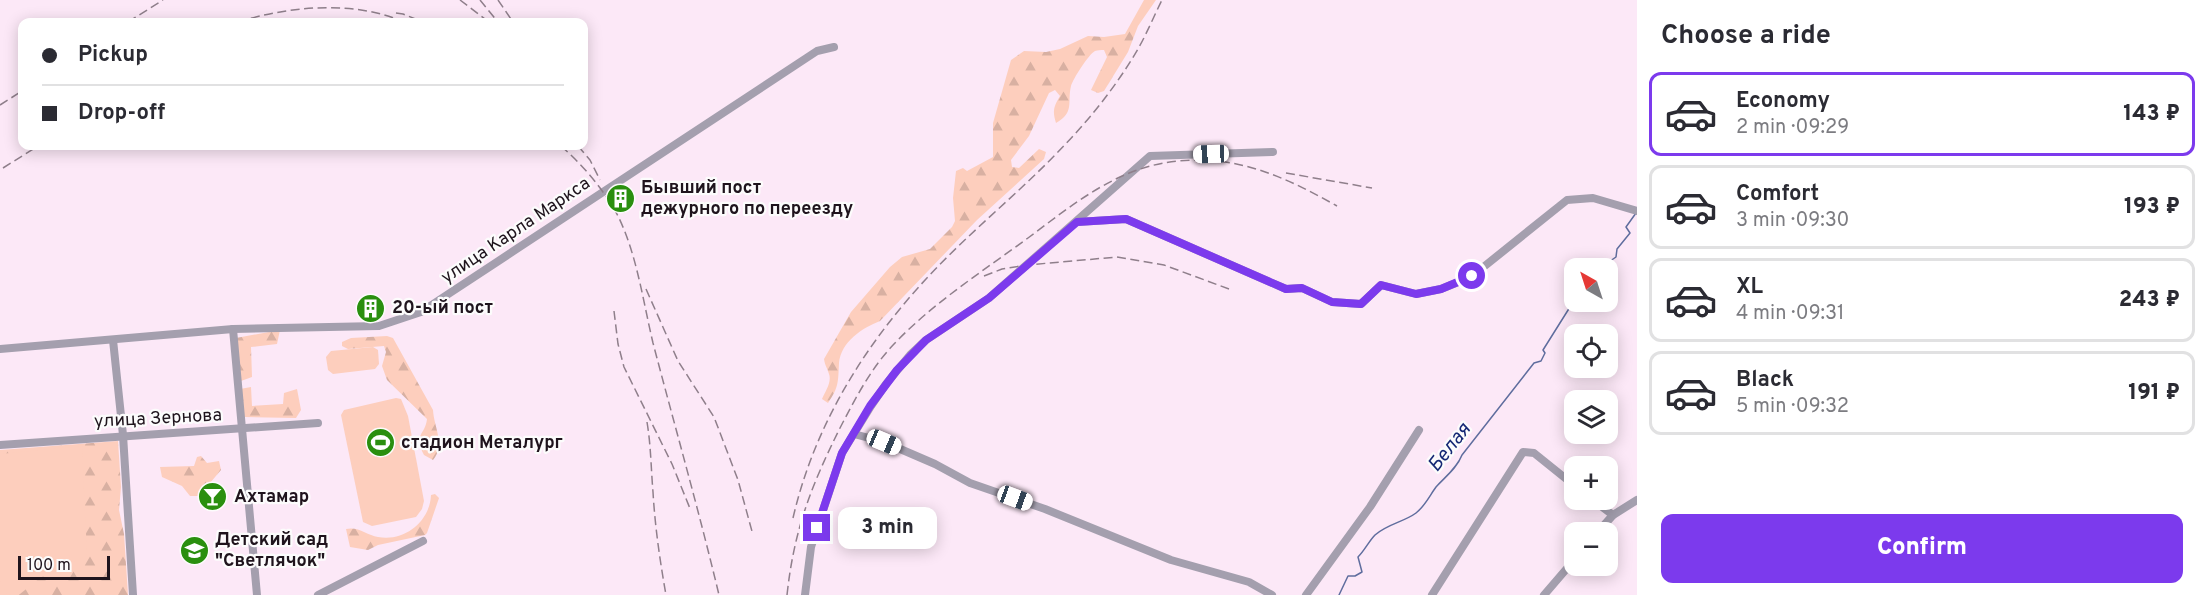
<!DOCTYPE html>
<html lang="en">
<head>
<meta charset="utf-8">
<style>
	body { margin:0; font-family:Overpass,sans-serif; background:#f7f7f7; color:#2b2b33; height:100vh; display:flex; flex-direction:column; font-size:22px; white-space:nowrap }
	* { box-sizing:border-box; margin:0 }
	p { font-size:20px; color:#7c7c81 }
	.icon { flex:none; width:33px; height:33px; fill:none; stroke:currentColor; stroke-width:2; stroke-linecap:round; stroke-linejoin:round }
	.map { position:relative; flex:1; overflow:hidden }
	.side { display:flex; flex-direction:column; background:#fff; width:570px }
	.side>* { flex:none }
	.guide { position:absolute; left:18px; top:18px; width:570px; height:132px; border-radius:12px; box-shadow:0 3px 15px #0003; display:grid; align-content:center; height:132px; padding:0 24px; background:#fff }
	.needle { width:39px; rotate:321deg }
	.tools { position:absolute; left:1564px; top:258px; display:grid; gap:12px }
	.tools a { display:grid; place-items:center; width:54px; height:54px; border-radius:12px; background:#fff; box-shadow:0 3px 15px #0003; font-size:30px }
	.scale { position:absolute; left:18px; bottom:15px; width:92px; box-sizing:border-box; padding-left:6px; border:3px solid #1f141d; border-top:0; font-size:16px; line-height:21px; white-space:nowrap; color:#1f141d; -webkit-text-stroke:4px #fcfcfc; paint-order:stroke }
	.end { position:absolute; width:27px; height:27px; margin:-14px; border:8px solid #7c3aed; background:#fff; box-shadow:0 0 0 3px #fff }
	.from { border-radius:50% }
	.bubble { position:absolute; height:42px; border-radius:12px; background:#fff; box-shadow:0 3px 15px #0003; font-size:20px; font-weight:800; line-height:42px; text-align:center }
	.car { position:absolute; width:18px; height:36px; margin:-18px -9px; border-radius:8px; box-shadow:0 0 4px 2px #0007; background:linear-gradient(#fff 24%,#345 0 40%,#fff 0 76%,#345 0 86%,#fff 0) }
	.guide b { display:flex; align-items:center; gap:21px; height:57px; font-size:22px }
	.guide b+b { border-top:2px solid #e1e1e2 }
	.guide i { width:15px; height:15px; background:#2b2b33 }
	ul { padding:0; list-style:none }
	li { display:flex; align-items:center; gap:18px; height:84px; margin:0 12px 9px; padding:0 12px; border:3px solid #e1e1e2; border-radius:12px }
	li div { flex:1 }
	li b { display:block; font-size:22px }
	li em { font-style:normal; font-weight:800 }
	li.active { border-color:#7c3aed }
	li>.icon { width:54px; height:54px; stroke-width:1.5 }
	h2 { padding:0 24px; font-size:27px; line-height:72px }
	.action { display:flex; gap:12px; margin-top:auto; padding:12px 24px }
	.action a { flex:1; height:69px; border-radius:12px; background:#7c3aed; color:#fff; font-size:24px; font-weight:800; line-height:69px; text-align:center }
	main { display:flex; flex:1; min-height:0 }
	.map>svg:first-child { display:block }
</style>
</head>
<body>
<main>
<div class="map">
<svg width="1637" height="595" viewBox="0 0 1637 595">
	<defs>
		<pattern id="forest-firs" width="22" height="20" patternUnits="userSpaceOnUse" patternTransform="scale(1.5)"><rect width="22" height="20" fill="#fdcebd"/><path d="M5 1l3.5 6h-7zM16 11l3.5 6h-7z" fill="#d8b0a2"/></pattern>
	</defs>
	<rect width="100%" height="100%" fill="#fce8f7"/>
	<g fill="url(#forest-firs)">
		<path d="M1144 0H1156L1138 26 1128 52 1104 91 1098 93 1091 90 1107 57 1104 50C1100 50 1098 50 1095 51 1088 55 1073 79 1071 86 1067 103 1075 112 1056 123 1052 111 1054 106 1060 96L1055 90 1049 93 1029 136 1011 160 1012 167 1019 168 1039 149 1046 152 1044 159 977 220 880 321C862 328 841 342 839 363 838 382 839 387 828 403L822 399C825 392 832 382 829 374 827 367 825 366 824 359L851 312 890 267 902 257 930 249 952 227 955 221 953 198 956 171 963 168 967 171 993 157V123L1011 60 1024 51 1046 52 1060 49 1088 36 1104 37 1125 34Z"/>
		<path d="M280 330 277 344 251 347 252 377 241 381 236 338Z"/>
		<path d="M387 336 393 338 433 410C434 428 446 445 433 460L424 455C413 433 425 436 427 419L387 380 382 366 386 352 384 346 348 349 342 346V342L351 338Z"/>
		<path d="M251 387 252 406 283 404 284 393 297 389 301 410 296 418 244 417 240 389Z"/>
		<path d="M118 441 121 487 119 510 124 534 128 595H0V450Z"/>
		<path d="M201 456 207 463 219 461 221 470 210 483 204 484 200 496H190L182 486 162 477 160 467 194 466 197 457Z"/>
		<path d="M435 494 439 498 427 533 425 535 378 545 368 550 350 547 346 529C358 526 367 535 378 537 405 542 430 521 431 495Z"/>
	</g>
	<g fill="#fdcebd">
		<path d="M373 347 378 350 379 364 375 369 333 374 328 370 326 357 331 351Z"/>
		<path d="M396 398 401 399 408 416 424 501 422 509 416 517 372 526 363 522 341 415 344 410Z"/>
		<path d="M82 446 87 555 40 578 20 594 7 595 0 580V454Z"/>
	</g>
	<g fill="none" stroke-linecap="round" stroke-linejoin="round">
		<g stroke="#5f6d9e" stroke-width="1.5">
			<path d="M1600 268 1616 257 1617 249 1630 233 1626 227 1636 213"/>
			<path d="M1339 595 1348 576H1355L1362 572 1358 557C1365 550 1369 541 1375 535 1387 524 1404 522 1416 513 1425 506 1430 495 1436 487 1445 477 1457 468 1462 455L1534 363 1541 361 1545 353 1543 350 1575 299"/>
		</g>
		<g stroke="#a49fae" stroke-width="8">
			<path d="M1077 222 1126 219 1286 289 1302 288 1332 302 1361 304 1381 285 1416 294 1441 289 1471 277 1567 200 1593 198 1637 211"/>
			<path d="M233 329 257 595"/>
			<path d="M113 340 123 435 133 595"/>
			<path d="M0 349 233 329 379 326 421 312 817 51 834 47"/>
			<path d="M854 434 884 442 935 464 970 483 1045 509 1171 560 1249 582 1272 595"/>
			<path d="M0 445 318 423"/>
			<path d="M1593 500 1613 515"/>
			<path d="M1598 532 1613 515 1637 500"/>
			<path d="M318 595 423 541"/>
			<path d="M805 595 811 547 842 453 871 406 886 384 910 355 926 340 989 298 1150 156 1273 152"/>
			<path d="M1306 595 1370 507 1419 430"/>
			<path d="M1432 595 1523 452 1534 453 1575 486"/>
			<path d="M1544 595 1575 559"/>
		</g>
		<g stroke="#8f7f8b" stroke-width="1.5" stroke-dasharray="9 4.5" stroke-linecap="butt">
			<path d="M460 0 489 22"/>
			<path d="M480 0 498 22"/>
			<path d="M498 0 513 22"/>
			<path d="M396 13 403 14 423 22"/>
			<path d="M457 19 464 22"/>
			<path d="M128 22 163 0"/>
			<path d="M238 22C290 6 354 0 404 22"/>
			<path d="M0 105 22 91"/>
			<path d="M561 146C583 165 604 190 618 216 637 255 643 301 653 343 675 427 699 511 719 595"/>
			<path d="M578 146 590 160 600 180"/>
			<path d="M3 168 38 146"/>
			<path d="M1286 173 1372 188"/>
			<path d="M984 276 1002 269 1027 265 1117 257 1164 265 1229 289"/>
			<path d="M646 289 678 361 714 417 738 480 753 535"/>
			<path d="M614 311 618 344 624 367 672 464 691 511"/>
			<path d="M647 422C651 446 651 469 653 492 655 527 660 561 666 595"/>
			<path d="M793 518C814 427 863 347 926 279 972 229 1027 187 1073 136 1097 110 1120 80 1138 49 1147 33 1154 16 1162 0"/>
			<path d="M787 595C794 530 811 486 840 428 855 399 871 368 894 344 933 303 983 271 1028 238 1075 203 1119 166 1179 161 1239 155 1287 178 1337 206"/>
		</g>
	</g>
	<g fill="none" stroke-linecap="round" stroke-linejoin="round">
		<path stroke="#7c3aed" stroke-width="8" d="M817 528 842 453 870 406 897 370 926 340 989 298 1077 222 1126 219 1286 289 1302 288 1332 302 1361 304 1381 285 1416 294 1441 289 1472 276"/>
	</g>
	<defs>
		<symbol id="building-disc" viewBox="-11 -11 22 22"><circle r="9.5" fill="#2a8f0f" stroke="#fcfcfc"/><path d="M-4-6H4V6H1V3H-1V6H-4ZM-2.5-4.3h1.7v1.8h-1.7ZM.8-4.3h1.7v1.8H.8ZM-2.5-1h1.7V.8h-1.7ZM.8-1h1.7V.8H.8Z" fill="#fff"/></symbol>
		<symbol id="stadium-disc" viewBox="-11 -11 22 22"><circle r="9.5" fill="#2a8f0f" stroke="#fcfcfc"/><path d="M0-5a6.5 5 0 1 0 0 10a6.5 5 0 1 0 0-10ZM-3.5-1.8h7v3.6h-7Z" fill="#fff"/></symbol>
		<symbol id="bar-disc" viewBox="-11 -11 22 22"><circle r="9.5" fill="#2a8f0f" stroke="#fcfcfc"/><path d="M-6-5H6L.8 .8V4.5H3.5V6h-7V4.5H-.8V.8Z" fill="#fff"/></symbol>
		<symbol id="school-disc" viewBox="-11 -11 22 22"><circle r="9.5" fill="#2a8f0f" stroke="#fcfcfc"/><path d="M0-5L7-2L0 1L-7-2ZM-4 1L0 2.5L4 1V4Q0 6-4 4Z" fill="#fff"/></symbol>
	</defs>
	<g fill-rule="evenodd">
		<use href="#building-disc" x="604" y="182" width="33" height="33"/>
		<use href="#building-disc" x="354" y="292" width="33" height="33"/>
		<use href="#stadium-disc" x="364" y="426" width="33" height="33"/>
		<use href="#bar-disc" x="196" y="480" width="33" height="33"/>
		<use href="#school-disc" x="178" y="534" width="33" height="33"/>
	</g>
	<g text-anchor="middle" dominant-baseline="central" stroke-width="4.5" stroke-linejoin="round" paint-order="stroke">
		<g font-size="18" font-weight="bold" fill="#1f141d" stroke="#fcfcfc" text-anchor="start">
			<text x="641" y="188">Бывший пост<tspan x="641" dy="21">дежурного по переезду</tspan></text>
			<text x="392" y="308">20-ый пост</text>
			<text x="401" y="443">стадион Металург</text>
			<text x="234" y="497">Ахтамар</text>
			<text x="215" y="540">Детский сад<tspan x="215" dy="21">"Светлячок"</tspan></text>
		</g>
		<g font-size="18" fill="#1f141d" stroke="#fcfcfc">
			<text transform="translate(516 231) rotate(-34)">улица Карла Маркса</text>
			<text transform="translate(158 419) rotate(-3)">улица Зернова</text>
		</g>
		<g font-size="20" font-style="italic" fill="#162975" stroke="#fcfcfc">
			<text transform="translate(1450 448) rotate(-52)">Белая</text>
		</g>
	</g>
</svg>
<div class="tools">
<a><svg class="needle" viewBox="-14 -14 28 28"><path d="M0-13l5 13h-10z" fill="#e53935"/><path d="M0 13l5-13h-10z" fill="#7c7c81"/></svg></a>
<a><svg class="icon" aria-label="locate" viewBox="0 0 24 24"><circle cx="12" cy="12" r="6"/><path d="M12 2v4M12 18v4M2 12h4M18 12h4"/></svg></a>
<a><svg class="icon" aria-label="layers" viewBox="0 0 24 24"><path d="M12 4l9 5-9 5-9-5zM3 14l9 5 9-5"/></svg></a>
<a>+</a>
<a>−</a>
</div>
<div class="scale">100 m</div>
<i class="end from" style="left:1472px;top:276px"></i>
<i class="end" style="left:817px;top:528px"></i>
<div class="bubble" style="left:838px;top:507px;width:99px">3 min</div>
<i class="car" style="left:1211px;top:154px;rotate:268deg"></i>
<i class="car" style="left:884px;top:442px;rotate:113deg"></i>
<i class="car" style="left:1015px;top:498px;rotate:110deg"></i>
<div class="guide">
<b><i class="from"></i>Pickup</b>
<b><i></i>Drop-off</b>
</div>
</div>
<section class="side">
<h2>Choose a ride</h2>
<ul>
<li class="active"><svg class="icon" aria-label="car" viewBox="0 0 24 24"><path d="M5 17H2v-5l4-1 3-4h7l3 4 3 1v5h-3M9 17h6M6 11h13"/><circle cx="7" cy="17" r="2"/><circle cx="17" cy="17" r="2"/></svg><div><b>Economy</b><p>2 min · 09:29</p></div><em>143 ₽</em></li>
<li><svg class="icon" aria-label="car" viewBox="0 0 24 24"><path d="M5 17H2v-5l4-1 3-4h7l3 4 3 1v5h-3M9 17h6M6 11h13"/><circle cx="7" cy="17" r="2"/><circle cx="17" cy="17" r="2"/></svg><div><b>Comfort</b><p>3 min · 09:30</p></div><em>193 ₽</em></li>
<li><svg class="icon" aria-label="car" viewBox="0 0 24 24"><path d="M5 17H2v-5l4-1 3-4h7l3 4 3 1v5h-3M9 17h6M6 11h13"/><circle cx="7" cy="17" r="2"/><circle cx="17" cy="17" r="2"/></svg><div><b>XL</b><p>4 min · 09:31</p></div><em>243 ₽</em></li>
<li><svg class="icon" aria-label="car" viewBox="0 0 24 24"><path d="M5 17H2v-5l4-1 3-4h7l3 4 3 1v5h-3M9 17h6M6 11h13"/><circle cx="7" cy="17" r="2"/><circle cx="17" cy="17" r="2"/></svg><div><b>Black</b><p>5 min · 09:32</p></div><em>191 ₽</em></li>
</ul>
<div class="action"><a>Confirm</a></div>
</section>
</main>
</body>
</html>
